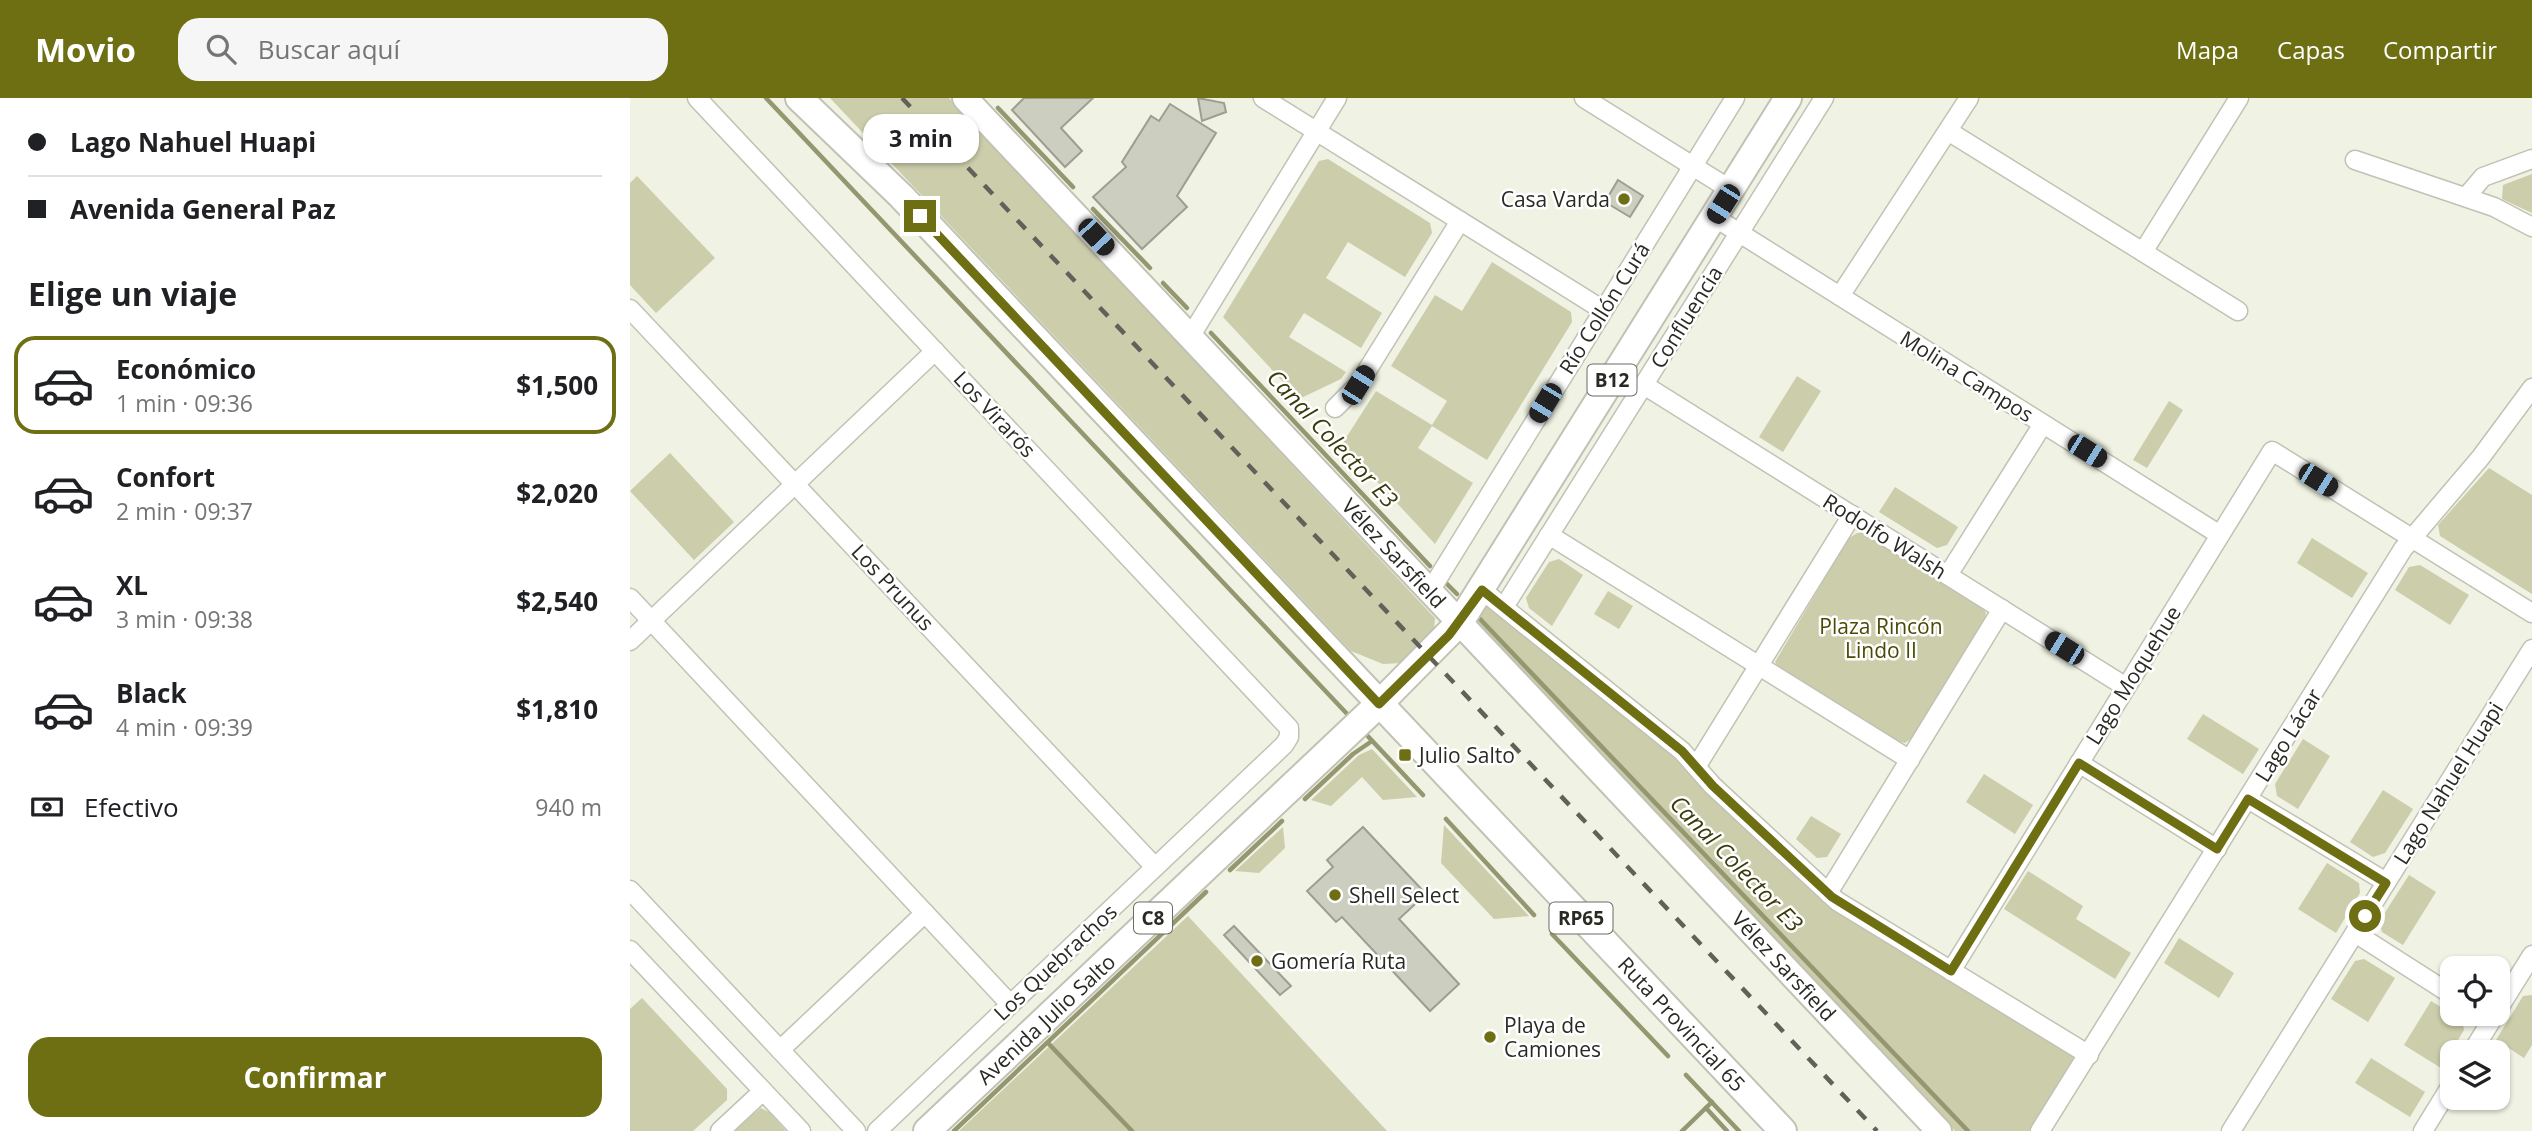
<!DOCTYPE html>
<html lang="es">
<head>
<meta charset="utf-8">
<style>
	body { margin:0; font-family:"Open Sans",sans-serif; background:#f6f6f6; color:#202124; height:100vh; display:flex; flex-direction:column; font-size:26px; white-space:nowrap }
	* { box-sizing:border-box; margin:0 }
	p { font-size:23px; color:#757577 }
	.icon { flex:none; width:38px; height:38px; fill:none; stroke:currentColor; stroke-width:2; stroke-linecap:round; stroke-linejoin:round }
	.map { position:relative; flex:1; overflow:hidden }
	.panel { display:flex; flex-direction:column; background:#fff; width:630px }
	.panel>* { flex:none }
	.banner { display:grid; align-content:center; height:154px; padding:0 28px; background:#fff }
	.fabs { position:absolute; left:1810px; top:858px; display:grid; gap:14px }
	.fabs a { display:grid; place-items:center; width:70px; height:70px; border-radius:14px; background:#fff; box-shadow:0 2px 5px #0004; font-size:35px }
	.end { position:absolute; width:32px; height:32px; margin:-16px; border:9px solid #6d6f12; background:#fff; box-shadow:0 0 0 4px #fff }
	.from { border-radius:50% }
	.bubble { position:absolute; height:49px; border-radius:21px; background:#fff; box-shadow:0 2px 5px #0004; font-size:23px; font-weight:700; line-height:49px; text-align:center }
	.car { position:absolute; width:21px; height:42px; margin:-21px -10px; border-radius:9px; box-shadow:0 0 5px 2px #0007; background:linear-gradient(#222 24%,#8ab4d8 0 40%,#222 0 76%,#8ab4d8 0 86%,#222 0) }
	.banner b { display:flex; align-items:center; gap:24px; height:66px; font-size:26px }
	.banner b+b { border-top:2px solid #e0e0e0 }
	.banner i { width:18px; height:18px; background:#202124 }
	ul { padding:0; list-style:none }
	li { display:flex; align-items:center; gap:21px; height:98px; margin:0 14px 10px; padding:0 14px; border:4px solid transparent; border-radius:21px }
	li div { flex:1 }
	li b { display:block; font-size:26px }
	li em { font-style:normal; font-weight:700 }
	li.active { border-color:#6d6f12 }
	li>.icon { width:63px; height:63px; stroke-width:1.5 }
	h2 { padding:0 28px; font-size:32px; line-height:84px }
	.pay { display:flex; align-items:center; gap:18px; height:77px; padding:0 28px; font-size:26px }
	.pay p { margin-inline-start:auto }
	.primary-button { display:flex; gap:14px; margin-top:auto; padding:14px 28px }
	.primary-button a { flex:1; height:80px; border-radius:21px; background:#6d6f12; color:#fff; font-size:28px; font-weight:700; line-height:80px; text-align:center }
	header { display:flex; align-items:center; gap:42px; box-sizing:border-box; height:98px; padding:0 35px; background:#6d6f12; color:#fff }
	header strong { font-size:33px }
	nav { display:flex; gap:38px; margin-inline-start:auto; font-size:24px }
	.search { width:490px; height:63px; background:#f6f6f6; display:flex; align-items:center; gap:18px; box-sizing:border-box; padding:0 24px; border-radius:21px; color:#757577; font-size:26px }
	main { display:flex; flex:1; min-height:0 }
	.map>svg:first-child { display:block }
</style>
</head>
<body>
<header>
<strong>Movio</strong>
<div class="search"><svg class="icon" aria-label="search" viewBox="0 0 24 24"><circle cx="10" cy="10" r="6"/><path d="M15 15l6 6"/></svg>Buscar aquí</div>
<nav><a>Mapa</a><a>Capas</a><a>Compartir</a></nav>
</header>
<main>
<section class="panel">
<div class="banner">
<b><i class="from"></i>Lago Nahuel Huapi</b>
<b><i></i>Avenida General Paz</b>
</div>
<h2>Elige un viaje</h2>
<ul>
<li class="active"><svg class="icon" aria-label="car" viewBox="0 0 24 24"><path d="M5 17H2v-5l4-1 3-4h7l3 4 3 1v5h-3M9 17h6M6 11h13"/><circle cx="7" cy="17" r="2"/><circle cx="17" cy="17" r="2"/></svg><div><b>Económico</b><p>1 min · 09:36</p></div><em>$1,500</em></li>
<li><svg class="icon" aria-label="car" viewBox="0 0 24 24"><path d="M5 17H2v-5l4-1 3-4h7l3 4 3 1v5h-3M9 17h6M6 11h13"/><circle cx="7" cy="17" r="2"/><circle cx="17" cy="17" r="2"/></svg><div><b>Confort</b><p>2 min · 09:37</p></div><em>$2,020</em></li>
<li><svg class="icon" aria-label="car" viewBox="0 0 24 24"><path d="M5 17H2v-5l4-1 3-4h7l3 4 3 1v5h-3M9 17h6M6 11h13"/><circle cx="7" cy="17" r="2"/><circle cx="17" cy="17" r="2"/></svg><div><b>XL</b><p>3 min · 09:38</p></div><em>$2,540</em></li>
<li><svg class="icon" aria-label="car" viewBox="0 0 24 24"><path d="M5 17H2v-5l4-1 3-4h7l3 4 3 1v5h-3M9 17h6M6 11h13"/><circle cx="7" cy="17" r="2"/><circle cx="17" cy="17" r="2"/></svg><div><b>Black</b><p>4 min · 09:39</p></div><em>$1,810</em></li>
</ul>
<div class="pay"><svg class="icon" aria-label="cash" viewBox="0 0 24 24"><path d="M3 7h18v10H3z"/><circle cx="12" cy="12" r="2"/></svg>Efectivo<p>940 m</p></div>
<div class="primary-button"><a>Confirmar</a></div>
</section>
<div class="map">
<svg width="1902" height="1033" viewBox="0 0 1902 1033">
	<rect width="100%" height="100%" fill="#f0f2e3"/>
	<g fill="#cbcdab">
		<path d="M200 0H319L801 516 805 520 804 531 771 565 753 566 721 553Z"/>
		<path d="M698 61 800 125 802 135 775 179 718 144 696 180 752 215 731 250 674 215 659 239 716 274 711 281 669 301 593 219 689 63Z"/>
		<path d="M1902 76V115L1872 101 1873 87Z"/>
		<path d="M7 78 85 160 26 215 0 187V85Z"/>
		<path d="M862 164 941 214 942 224 857 362 802 328 788 350 843 385 805 446 712 346 746 293 802 327 817 303 761 268 805 197 832 213Z"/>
		<path d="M1167 278 1191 293 1153 354 1129 339Z"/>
		<path d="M1539 303 1553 312 1517 370 1503 362Z"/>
		<path d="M40 355 104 424 64 462 0 393Z"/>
		<path d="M1859 370 1902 397V496L1810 438 1808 427Z"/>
		<path d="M1265 389 1328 429 1317 447 1307 450 1249 414Z"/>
		<path d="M1227 435H1234L1350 507 1356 515 1354 524 1282 640 1275 645 1267 643 1150 572 1145 564 1218 441Z"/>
		<path d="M1682 440 1738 475 1722 500 1667 465Z"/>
		<path d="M929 461 953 477 922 528 899 510 896 500 919 464Z"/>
		<path d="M1790 467 1839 497 1820 527 1765 492 1779 469Z"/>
		<path d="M978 493 1003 508 989 531 964 516Z"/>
		<path d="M855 509H861L1049 660 1203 810 1441 955 1445 964 1406 1026 1399 1033H1325L846 533 843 527Z"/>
		<path d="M1573 616 1629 651 1613 676 1557 641Z"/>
		<path d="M1673 641 1700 658 1668 711 1647 698 1645 686Z"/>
		<path d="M742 651 787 699 753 702 732 679 701 708 681 702 729 657Z"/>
		<path d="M1354 676 1403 707 1385 736 1336 704Z"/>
		<path d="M1753 692 1783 711 1755 755 1743 759 1720 744Z"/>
		<path d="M1181 718 1211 736 1197 759 1187 760 1166 741Z"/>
		<path d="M814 727 899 818 864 821 811 765Z"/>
		<path d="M653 729 655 750 629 775 605 773Z"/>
		<path d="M1697 765 1729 785 1730 795 1706 835 1668 811Z"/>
		<path d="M1398 773 1453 808 1446 821 1501 855 1485 881 1374 811Z"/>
		<path d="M1779 777 1806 794 1773 847 1752 834 1749 824Z"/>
		<path d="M558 818 757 1033H329Z"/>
		<path d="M1549 840 1604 875 1589 900 1534 865Z"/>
		<path d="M1734 861 1765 880 1738 924 1701 901 1725 863Z"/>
		<path d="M1902 897V947L1894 960 1866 942 1893 898Z"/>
		<path d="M12 900 97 991V1002L63 1033H0V911Z"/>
		<path d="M1801 903 1832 922 1834 932 1811 970 1774 947Z"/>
		<path d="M1741 960 1795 994 1780 1019 1725 985Z"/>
		<path d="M131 1010 139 1014 156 1033H102Z"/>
	</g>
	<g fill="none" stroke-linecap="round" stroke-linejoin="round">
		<g stroke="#949770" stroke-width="4.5">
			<path d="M136 0 720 619"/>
			<path d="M368 10 443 89"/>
			<path d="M463 111 520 170"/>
			<path d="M533 185 557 210"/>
			<path d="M581 235 800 468"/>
			<path d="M817 486 827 496"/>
			<path d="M850 521 1338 1033"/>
			<path d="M733 633 793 697"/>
			<path d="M675 701 723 656 742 643"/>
			<path d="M816 721 904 817"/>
			<path d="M600 772 652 723"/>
			<path d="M922 836 1038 958"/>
			<path d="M418 945 502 1033"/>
			<path d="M1056 977 1109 1033"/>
			<path d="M1076 1010 1097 1033"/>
			<path d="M324 1033 576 794"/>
			<path d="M1052 1033 1082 1004"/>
		</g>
	</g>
	<g fill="#cccebf" stroke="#9d9e91" stroke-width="2">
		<path d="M394 0H463L431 30 452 53 435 69 382 12Z"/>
		<path d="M568 0 594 5 596 14 572 23Z"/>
		<path d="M540 6 586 35 547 98 557 109 512 151 463 99 496 69 492 64 521 18 529 23Z"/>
		<path d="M988 82 1013 98 1000 119 975 104Z"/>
		<path d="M733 729 796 796 769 821 829 886 800 913 712 819 706 824 677 793 703 769 697 762Z"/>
		<path d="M604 828 661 888 650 897 594 837Z"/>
	</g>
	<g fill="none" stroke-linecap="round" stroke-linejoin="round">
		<defs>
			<g id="street">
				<path d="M67 0 659 630V639L654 647 247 1033"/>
				<path d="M633 0 973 212"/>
				<path d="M954 0 1101 92"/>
				<path d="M1318 33 1608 213"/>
				<path d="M1725 62 1864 109 1902 129"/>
				<path d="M1836 99 1853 79 1902 61"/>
				<path d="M1084 119 1590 437"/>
				<path d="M1513 154 1609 0"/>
				<path d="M1210 198 1339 0"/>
				<path d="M0 211 525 769"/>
				<path d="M560 239 707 0"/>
				<path d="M1014 287 1496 589"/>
				<path d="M705 310 728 287 830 123"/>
				<path d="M919 437 1280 662"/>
				<path d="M1318 477 1413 326"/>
				<path d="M852 492 1052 653 1083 688 1207 803 1459 957"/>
				<path d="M800 493 1105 0"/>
				<path d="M0 500 380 906"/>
				<path d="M874 509 1194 0"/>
				<path d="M0 543 305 253"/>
				<path d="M1449 665 1587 751"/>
				<path d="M1066 669 1222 417"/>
				<path d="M1618 701 1756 784"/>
				<path d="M0 792 226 1033"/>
				<path d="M1198 795 1372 511"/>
				<path d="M1725 835 1822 897"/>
				<path d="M0 852 171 1033"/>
				<path d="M1321 873 1642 353 1902 515"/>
				<path d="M1867 913 1902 857"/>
				<path d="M150 952 295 815"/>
				<path d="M1842 954 1866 915"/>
				<path d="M90 1033 133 993"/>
				<path d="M1410 1033 1773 451 1851 359 1902 290"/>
				<path d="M1601 1033 1902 551"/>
				<path d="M1793 1033 1822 986"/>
			</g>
			<path id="secondary" d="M335 0 1309 1033"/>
			<g id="primary">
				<path d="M169 0 271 98 1153 1033"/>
				<path d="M297 1033 749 606 830 524 1158 0"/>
			</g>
		</defs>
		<use href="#street" stroke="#c1c2b4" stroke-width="21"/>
		<use href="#secondary" stroke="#c1c2b4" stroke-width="28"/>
		<use href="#primary" stroke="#c1c2b4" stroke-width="30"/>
		<use href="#street" stroke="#fff" stroke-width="18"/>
		<use href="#secondary" stroke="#fff" stroke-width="24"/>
		<use href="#primary" stroke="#fff" stroke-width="26"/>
		<path stroke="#616159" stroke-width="4.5" stroke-dasharray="12 12" stroke-linecap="butt" d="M272 0 1247 1033"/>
	</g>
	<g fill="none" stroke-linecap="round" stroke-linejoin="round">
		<path stroke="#6d6f12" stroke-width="9" d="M290 118 749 606 819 537 852 492 1052 653 1083 688 1202 799 1321 873 1449 665 1587 751 1618 701 1756 785 1735 818"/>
	</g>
	<g fill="#6d6f12" stroke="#fff" stroke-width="2.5">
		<circle cx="994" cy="101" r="7"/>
		<rect x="768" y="650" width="14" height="14" rx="3.5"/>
		<circle cx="705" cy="797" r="7"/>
		<circle cx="627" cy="863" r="7"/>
		<circle cx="860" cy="939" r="7"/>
	</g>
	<g text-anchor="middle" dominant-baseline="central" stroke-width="5" stroke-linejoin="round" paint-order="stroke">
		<g fill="#fff" stroke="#6a6a66" stroke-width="2">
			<rect x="957.5" y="266.5" width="49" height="31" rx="5"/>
			<rect x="504" y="804.5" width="38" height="31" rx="5"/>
			<rect x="919.5" y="804.5" width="63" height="31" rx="5"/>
		</g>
		<g font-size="19" font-weight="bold" fill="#2a2a25">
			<text x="982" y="282">B12</text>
			<text x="523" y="820">C8</text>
			<text x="951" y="820">RP65</text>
		</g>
		<g font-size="21" fill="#2a2a25" stroke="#fff" text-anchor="start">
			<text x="980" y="101" text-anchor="end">Casa Varda</text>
			<text x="789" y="657">Julio Salto</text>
			<text x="719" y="797">Shell Select</text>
			<text x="641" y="863">Gomería Ruta</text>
			<text x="874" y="927">Playa de<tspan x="874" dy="24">Camiones</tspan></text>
		</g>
		<g font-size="21" fill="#2a2a25" stroke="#fff">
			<text transform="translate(974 210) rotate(-58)">Río Collón Curá</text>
			<text transform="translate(1056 219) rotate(-58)">Confluencia</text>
			<text transform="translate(1337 278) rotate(32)">Molina Campos</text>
			<text transform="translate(365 316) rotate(47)">Los Virarós</text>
			<text transform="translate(1255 438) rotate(32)">Rodolfo Walsh</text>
			<text transform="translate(764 455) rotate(47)">Vélez Sarsfield</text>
			<text transform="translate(263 489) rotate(47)">Los Prunus</text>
			<text transform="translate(1503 577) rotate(-58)">Lago Moquehue</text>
			<text transform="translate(1658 637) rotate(-58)">Lago Lácar</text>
			<text transform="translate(1818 685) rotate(-58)">Lago Nahuel Huapi</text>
			<text transform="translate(425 864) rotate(-43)">Los Quebrachos</text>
			<text transform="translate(1154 868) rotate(47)">Vélez Sarsfield</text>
			<text transform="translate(416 921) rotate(-43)">Avenida Julio Salto</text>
			<text transform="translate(1052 926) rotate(47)">Ruta Provincial 65</text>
		</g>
		<g font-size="21" fill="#494b05" stroke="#fff">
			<text x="1251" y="528">Plaza Rincón<tspan x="1251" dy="24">Lindo II</tspan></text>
		</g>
		<g font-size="23" font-style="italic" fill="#3a3b0a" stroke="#fff">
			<text transform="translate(703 340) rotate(47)">Canal Colector E3</text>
			<text transform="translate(1107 765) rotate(46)">Canal Colector E3</text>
		</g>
	</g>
</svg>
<div class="fabs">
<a><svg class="icon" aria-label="locate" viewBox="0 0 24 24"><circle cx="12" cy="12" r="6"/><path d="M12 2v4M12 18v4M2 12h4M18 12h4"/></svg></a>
<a><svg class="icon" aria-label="layers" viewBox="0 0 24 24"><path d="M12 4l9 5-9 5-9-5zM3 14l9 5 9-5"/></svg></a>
</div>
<i class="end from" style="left:1735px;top:818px"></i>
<i class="end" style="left:290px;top:118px"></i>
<div class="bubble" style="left:233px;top:16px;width:116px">3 min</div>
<i class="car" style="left:1093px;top:106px;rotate:212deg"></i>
<i class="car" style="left:466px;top:139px;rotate:137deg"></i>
<i class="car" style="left:728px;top:287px;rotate:32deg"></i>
<i class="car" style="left:915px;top:305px;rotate:211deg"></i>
<i class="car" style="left:1457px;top:353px;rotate:122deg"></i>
<i class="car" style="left:1688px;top:382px;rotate:122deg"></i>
<i class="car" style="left:1434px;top:550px;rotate:302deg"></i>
</div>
</main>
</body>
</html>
